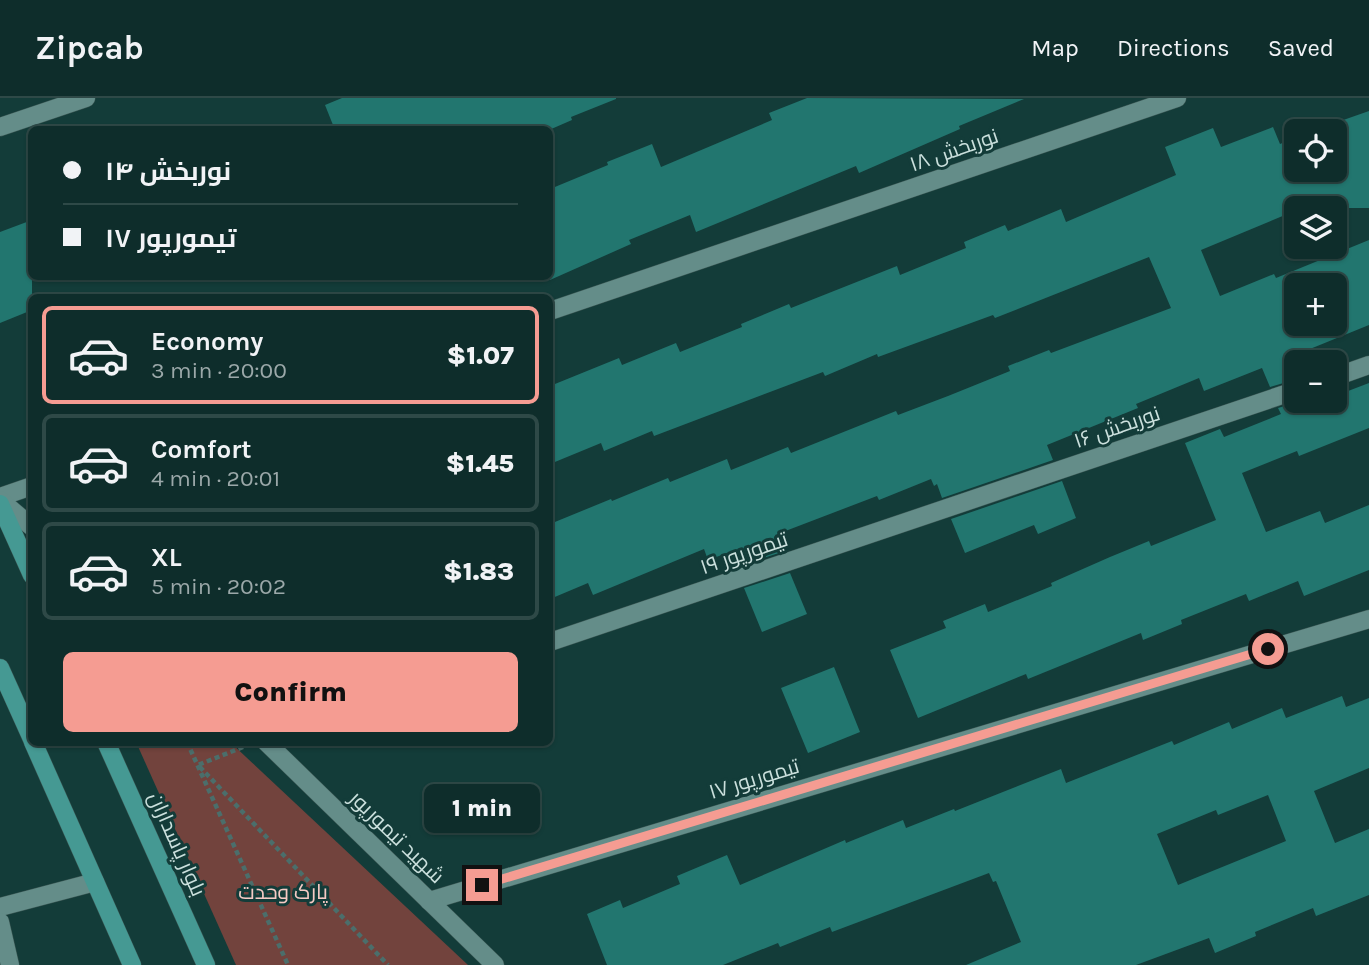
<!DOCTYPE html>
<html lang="en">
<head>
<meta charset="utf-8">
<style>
	body { margin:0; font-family:Karla,Cairo,sans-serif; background:#173533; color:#f1f3f6; height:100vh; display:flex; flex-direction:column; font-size:26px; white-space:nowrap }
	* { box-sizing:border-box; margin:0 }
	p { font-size:23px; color:#9ba8a9 }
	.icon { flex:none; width:38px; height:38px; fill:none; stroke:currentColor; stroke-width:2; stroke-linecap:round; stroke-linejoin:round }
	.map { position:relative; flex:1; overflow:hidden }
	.details { position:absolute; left:28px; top:196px; width:525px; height:452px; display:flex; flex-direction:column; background:#0e2d2b; border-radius:10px; box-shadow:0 2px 5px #0004,0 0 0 2px #2e4947 }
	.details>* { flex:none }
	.banner { position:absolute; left:28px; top:28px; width:525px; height:154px; border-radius:10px; box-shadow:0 2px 5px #0004,0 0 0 2px #2e4947; display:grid; align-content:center; height:154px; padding:0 35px; background:#0e2d2b }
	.buttons { position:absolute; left:1284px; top:21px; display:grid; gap:14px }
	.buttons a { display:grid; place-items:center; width:63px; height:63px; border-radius:10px; background:#0e2d2b; box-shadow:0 2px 5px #0004,0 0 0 2px #2e4947; font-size:35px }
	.end { position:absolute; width:32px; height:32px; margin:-16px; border:9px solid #f59c92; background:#111; box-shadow:0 0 0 4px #111 }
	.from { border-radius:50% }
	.bubble { position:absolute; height:49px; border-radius:10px; background:#0e2d2b; box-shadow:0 2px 5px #0004,0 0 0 2px #2e4947; font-size:23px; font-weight:800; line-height:49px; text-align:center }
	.banner b { display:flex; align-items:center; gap:24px; height:66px; font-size:26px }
	.banner b+b { border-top:2px solid #2e4947 }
	.banner i { width:18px; height:18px; background:#f1f3f6 }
	ul { padding:12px 0 0; list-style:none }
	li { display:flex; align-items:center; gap:21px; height:98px; margin:0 14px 10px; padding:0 21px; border:4px solid #2e4947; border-radius:10px }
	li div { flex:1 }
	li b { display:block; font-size:26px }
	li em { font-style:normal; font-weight:800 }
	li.on { border-color:#f59c92 }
	li>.icon { width:63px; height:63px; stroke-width:1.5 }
	.action { display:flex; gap:14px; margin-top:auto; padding:14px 35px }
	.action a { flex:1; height:80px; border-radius:10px; background:#f59c92; color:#111; font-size:28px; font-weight:800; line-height:80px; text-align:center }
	header { display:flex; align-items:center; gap:42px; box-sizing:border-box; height:98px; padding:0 35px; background:#0e2d2b; border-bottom:2px solid #2e4947 }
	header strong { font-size:33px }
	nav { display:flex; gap:38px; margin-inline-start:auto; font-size:24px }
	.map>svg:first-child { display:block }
</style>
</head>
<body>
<header>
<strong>Zipcab</strong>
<nav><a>Map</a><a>Directions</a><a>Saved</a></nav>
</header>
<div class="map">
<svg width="1369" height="867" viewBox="0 0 1369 867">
	<rect width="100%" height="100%" fill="#133c39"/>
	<path fill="#72433d" d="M136 644H230L468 867H236Z"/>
	<g fill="#22766f" fill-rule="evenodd">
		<path d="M342 0H616V1L571 19 572 22 549 32H335L325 7Z"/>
		<path d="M807 0 1024 1 959 28 960 31 859 75 856 68 696 134 690 117 629 142 631 146 550 182V91L608 67 607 64 652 46 661 69 772 22 769 15Z"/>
		<path d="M1369 13V110H1316L1314 105 1297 110V112L1201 152 1220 198 1274 176 1276 180 1369 142V227L1305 253 1310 264H1297V281L1270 289 1262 270 1204 293 1199 280 1136 306 1138 310 1047 347 1053 362 942 400 937 386 934 388 931 381 879 402 877 398 775 437 782 454 736 469 730 454 708 462 704 451 593 497 588 485 550 501V426L611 401 612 403 668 380 670 384 727 361 731 372 788 349 791 355 896 313 898 317 948 298 1010 273 1008 268 1049 252 1051 255 1171 210 1149 159 995 220 993 217 878 259 877 256 825 278 823 274 654 338 652 333 604 353 601 345 550 366V288L619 260 622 267 676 245 680 254 742 229 741 226 789 206 791 210 897 168 900 177 966 150 964 144 1005 127 1008 133 1061 111 1066 124 1176 77 1165 49 1213 30 1221 49 1273 29 1280 46 1297 39V72H1335V33H1312ZM1297 187H1335V226H1297Z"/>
		<path d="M32 122V212L0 225V134Z"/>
		<path d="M1369 285V330L1299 358 1297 353 1242 375 1266 434 1320 413 1325 425 1369 407V472L1304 498 1298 483 1249 503 1246 496 1181 522 1182 526 1143 542 1141 535 1028 581 1026 576 918 620 890 552 946 530 943 523 985 506 988 514 1052 488 1051 485 1110 459 1149 443 1151 448 1216 422 1185 345 1220 331 1224 339 1281 316 1278 310 1301 303H1335V298Z"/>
		<path d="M1062 383 1076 420 1038 436 1034 427 965 455 951 421Z"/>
		<path d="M790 475 807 516 762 534 744 490Z"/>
		<path d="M834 569 860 634 808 655 781 590Z"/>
		<path d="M1342 598 1346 609 1369 600V670L1314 693 1335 745 1369 731V797L1316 818 1313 810 1255 834 1256 838 1215 855 1209 840 1136 867H966L1021 844 996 783 993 784 989 775 832 834 830 829 780 849 778 845 723 867H607L587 816 620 802 623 810 680 786 677 778 727 757 740 787 845 742 846 745 903 722 906 730 954 711 955 713 1061 671 1066 685 1172 643 1174 647 1229 624 1232 631 1282 610 1286 620ZM1268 697 1286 743 1178 787 1157 736 1216 712 1218 717Z"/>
	</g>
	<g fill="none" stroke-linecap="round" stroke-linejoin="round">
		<defs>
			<g id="street">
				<path d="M550 213 1177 0"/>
				<path d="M1335 279 1369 267"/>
				<path d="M0 399 32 388"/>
				<path d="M550 544 1297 292"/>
				<path d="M429 803 1369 521"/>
				<path d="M0 809 95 784"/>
				<path d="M0 824 10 867"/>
			</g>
			<g id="secondary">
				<path d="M0 29 86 0"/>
				<path d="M0 402 32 429"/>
				<path d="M266 644 495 867"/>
			</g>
			<g id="primary">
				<path d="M0 406 32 477"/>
				<path d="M0 570 32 641"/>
				<path d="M33 644 132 867"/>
				<path d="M106 644 206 867"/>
			</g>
		</defs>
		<use href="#street" stroke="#3b5754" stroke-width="19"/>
		<use href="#secondary" stroke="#3b5754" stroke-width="19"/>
		<use href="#primary" stroke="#3b5754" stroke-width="19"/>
		<g stroke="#4b6e6b" stroke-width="4.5" stroke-dasharray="5 3.5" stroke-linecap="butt">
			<path d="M187 644 288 867"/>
			<path d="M243 649 198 667 388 867"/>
		</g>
		<use href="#street" stroke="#648d89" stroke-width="18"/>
		<use href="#secondary" stroke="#648d89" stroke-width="18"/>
		<use href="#primary" stroke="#459993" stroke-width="18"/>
	</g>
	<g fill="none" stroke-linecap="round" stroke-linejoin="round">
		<path stroke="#f59c92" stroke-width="9" d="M482 787 1268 551"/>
	</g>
	<g text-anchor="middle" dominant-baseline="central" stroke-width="6" stroke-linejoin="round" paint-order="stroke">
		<g font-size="21" fill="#cbe0dd" stroke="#133c39">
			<text transform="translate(954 52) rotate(-19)">نوربخش ۱۸</text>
			<text transform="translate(1117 329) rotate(-19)">نوربخش ۱۶</text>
			<text transform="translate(744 455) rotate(-19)">تیمورپور ۱۹</text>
			<text transform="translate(754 681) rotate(-17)">تیمورپور ۱۷</text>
			<text transform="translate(397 739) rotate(44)">شهید تیمورپور</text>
			<text transform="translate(177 746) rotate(66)">بلوار پاسداران</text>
		</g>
		<g font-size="21" fill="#f6cac4" stroke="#133c39">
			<text x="283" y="794">پارک وحدت</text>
		</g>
	</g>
</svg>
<div class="buttons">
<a><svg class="icon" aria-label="locate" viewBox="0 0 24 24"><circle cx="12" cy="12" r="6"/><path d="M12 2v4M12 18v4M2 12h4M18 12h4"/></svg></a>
<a><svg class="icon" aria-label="layers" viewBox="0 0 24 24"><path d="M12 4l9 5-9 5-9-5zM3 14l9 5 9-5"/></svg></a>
<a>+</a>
<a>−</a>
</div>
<i class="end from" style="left:1268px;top:551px"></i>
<i class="end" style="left:482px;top:787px"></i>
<div class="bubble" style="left:424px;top:686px;width:116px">1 min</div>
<div class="banner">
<b><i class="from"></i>نوربخش ۱۴</b>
<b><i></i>تیمورپور ۱۷</b>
</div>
<section class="details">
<ul>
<li class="on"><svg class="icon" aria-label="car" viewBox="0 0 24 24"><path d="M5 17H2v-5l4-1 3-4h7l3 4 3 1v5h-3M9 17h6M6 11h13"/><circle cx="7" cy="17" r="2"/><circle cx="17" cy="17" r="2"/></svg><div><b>Economy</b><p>3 min · 20:00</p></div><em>$1.07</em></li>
<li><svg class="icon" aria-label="car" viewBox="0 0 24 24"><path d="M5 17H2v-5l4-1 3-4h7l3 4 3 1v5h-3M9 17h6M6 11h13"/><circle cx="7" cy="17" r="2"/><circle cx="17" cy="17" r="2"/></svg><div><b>Comfort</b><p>4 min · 20:01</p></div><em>$1.45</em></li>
<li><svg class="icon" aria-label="car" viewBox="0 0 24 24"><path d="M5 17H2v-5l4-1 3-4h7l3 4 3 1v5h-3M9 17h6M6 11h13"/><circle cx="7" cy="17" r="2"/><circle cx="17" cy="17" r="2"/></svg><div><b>XL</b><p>5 min · 20:02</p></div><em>$1.83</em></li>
</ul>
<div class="action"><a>Confirm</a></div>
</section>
</div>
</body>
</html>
